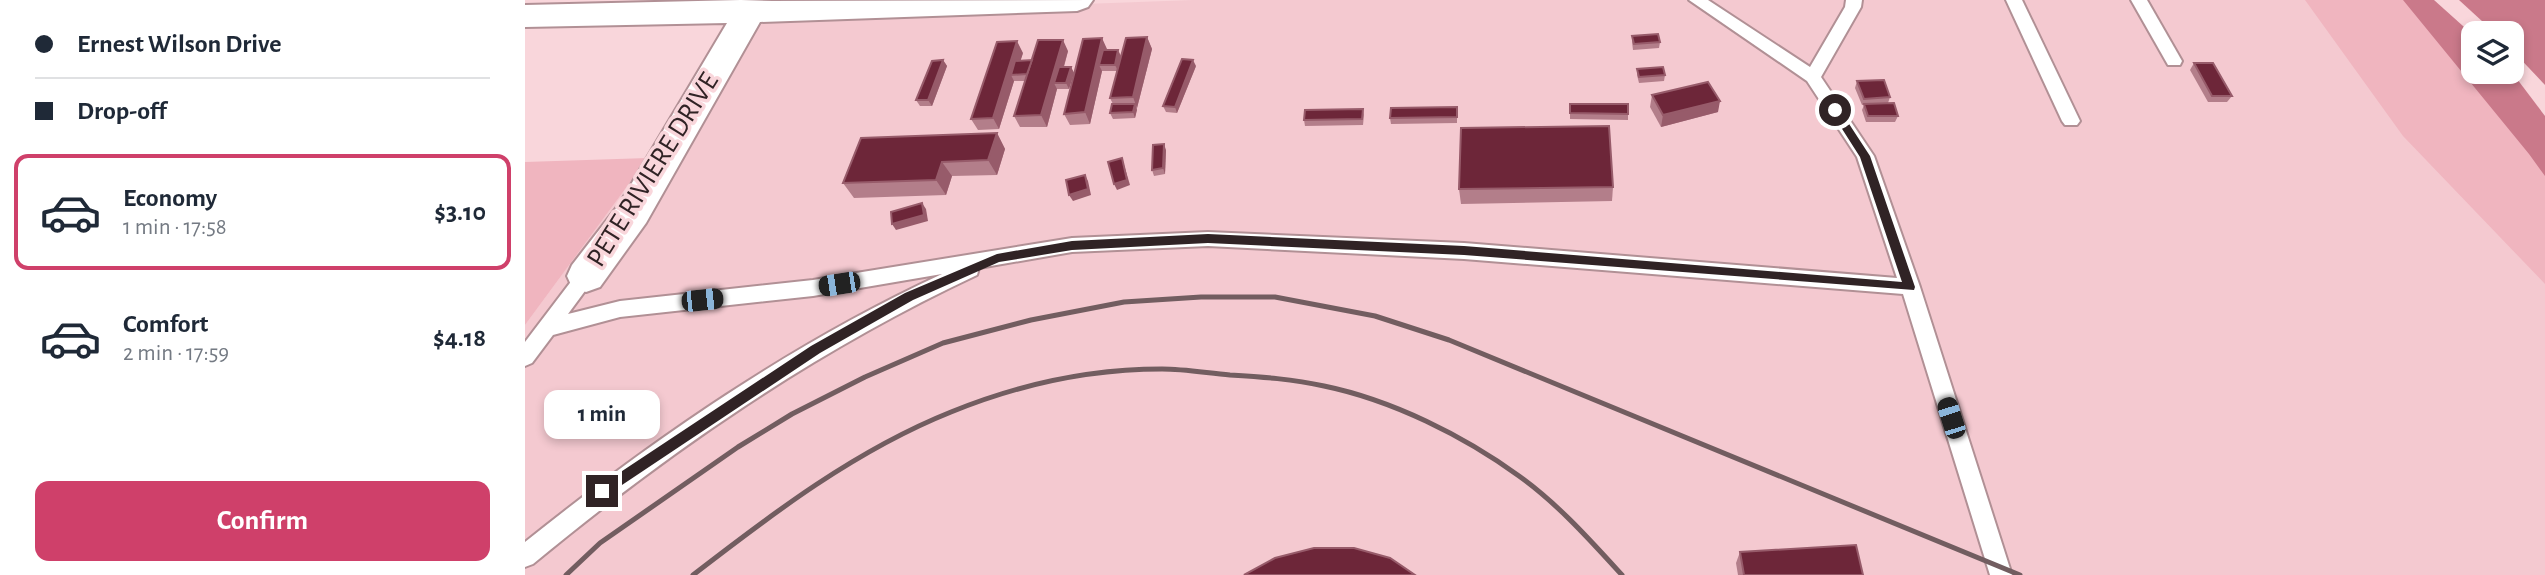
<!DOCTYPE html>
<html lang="en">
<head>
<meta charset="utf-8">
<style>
	body { margin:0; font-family:"Alegreya Sans",sans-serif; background:#f6f6f7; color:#1f2937; height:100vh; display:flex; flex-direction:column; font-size:26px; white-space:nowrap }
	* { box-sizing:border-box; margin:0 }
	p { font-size:23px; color:#747a83 }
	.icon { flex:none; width:38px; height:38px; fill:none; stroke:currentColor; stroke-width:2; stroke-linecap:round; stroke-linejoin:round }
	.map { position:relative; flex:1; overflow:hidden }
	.sheet { display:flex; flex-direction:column; background:#fff; width:525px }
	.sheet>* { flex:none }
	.banner { display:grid; align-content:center; height:154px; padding:0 35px; background:#fff }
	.controls { position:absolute; left:1936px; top:21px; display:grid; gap:14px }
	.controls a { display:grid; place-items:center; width:63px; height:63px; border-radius:14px; background:#fff; box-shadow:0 4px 10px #0003; font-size:35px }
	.end { position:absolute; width:32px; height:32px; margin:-16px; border:9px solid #302325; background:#fff; box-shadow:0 0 0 4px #fff }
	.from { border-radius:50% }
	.bubble { position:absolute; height:49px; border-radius:14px; background:#fff; box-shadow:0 4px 10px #0003; font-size:23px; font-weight:700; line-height:49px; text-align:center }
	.car { position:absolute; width:21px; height:42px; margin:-21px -10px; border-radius:9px; box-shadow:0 0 5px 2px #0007; background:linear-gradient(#222 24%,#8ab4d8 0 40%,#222 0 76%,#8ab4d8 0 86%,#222 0) }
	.banner b { display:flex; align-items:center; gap:24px; height:66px; font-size:26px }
	.banner b+b { border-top:2px solid #e0e1e3 }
	.banner i { width:18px; height:18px; background:#1f2937 }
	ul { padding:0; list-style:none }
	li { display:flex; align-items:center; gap:21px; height:116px; margin:0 14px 10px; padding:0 21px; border:4px solid transparent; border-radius:14px }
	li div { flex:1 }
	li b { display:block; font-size:26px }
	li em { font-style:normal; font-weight:700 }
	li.active { border-color:#cf406a }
	li>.icon { width:63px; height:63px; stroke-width:1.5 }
	.action { display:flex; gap:14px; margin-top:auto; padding:14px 35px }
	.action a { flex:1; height:80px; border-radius:14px; background:#cf406a; color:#fff; font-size:28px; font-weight:700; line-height:80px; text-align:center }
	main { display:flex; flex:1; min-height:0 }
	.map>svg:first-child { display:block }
</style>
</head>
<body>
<main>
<section class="sheet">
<div class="banner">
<b><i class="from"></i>Ernest Wilson Drive</b>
<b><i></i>Drop-off</b>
</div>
<ul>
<li class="active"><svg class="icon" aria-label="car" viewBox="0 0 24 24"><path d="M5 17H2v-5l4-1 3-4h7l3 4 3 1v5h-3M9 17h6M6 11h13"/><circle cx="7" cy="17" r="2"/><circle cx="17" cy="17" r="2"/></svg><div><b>Economy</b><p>1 min · 17:58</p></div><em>$3.10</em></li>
<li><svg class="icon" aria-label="car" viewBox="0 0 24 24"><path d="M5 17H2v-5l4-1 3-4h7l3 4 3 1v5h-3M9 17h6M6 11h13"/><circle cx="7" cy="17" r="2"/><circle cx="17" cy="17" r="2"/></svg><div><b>Comfort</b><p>2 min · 17:59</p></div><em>$4.18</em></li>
</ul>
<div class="action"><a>Confirm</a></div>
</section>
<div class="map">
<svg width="2020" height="575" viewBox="0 0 2020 575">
	<rect width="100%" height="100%" fill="#f9d6db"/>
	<path fill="#f4c9d0" d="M668 0H1878L2020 176V575H0V325L123 158 207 17Z"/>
	<g fill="#f0b5bf">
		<path d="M1780 0H1932L1948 33V72H1986L2020 89V284L1878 136Z"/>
		<path d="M123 158 0 325V162Z"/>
	</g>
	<path fill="#ca798a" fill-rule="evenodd" d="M1878 0H2020V176L2004 154ZM1948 33H1986V72H1948Z"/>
	<g fill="#f9d6db">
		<path d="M1909 0H1934L1970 33 1948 35Z"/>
		<path d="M1986 49 2020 85V116L1986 71Z"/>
	</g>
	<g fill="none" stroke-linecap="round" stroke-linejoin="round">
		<defs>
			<g id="service">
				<path d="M1164 0H1183L1285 67 1320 7 1321 0H1337L1336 7 1296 77 1349 156 1395 287 1487 575H1465L1378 294 939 259 683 246 547 252 454 268 452 275C290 351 146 450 8 564L0 567V542C130 438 266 344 417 274L288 296 95 317 28 335 7 363 0 366V342L54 271 61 268 68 271 71 276 43 314 95 301 288 280 547 238 683 232 939 243 1372 278 1332 157 1282 81Z"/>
				<path d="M1481 0H1497L1555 121 1552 125H1540L1537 121Z"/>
				<path d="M1606 0H1622L1657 61 1655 65H1643Z"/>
			</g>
			<path id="minor" d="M216 0 247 1 568 0 563 7 552 11 235 22 121 223 75 287 61 292 47 287 42 276 47 265 95 203 202 23 0 27V5Z"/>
		</defs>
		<use href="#service" stroke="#b19095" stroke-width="4"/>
		<use href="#minor" stroke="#b19095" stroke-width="4"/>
		<use href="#service" fill="#fff" fill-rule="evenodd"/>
		<use href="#minor" fill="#fff" fill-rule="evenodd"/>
		<g stroke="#725d60" stroke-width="5">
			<path d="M41 575 75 543 213 447 267 414 340 377 418 343 506 320 599 302 676 297H750L850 316 924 340 1495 575"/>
			<path d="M168 575C248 513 331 450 426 412 492 385 565 369 637 369 659 369 682 373 705 375 737 377 768 379 799 386 867 400 939 436 994 476 1033 504 1065 540 1097 575"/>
		</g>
	</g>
	<g fill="#b37e8a">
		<path d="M1107 36 1135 42 1134 48 1108 50 1107 42Z"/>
		<path d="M622 37 627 49 612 108 610 118 588 119 585 113 588 104 585 98 592 71H577L565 124 545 125 539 114 582 49V50L596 56Z"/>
		<path d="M543 51 539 67H546L549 73 544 89H532L522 127H495L489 116 500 81H489L474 129 453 130 446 119 498 53 495 61 507 60Z"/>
		<path d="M418 60 422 66 407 106H395L391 100Z"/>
		<path d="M1669 63 1707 96 1702 102H1683L1665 70Z"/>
		<path d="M671 66 652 113 641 112 638 106Z"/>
		<path d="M1112 69 1140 75 1139 81 1114 83 1112 75Z"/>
		<path d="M1332 81 1365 97 1363 103 1373 116 1370 122H1341L1337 110 1339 105H1337L1330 88Z"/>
		<path d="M1127 95 1193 112 1136 127 1125 107Z"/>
		<path d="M1045 104 1103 114V120L1045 119Z"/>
		<path d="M838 109 839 115 838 125 780 126 779 120Z"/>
		<path d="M932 113V123L866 124 865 118Z"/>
		<path d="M472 133 480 149 472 175 427 176 421 195 329 198 318 183Z"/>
		<path d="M641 150 640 174 629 176 627 170Z"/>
		<path d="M1088 187 1087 201 936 204 934 189Z"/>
		<path d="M1215 552 1338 575H1213L1211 563Z"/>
	</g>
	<g fill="#975b6a">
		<path d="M622 37 627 49 612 108 608 97Z"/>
		<path d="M577 38 582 49 578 65H574L577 71 565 124 560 112Z"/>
		<path d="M538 40 543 51 534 83H529L532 89 522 127 516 115Z"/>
		<path d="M492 41 498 53 491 75H486L489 81 474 129 468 118Z"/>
		<path d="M593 50 596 56 593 71 590 65Z"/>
		<path d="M418 60 422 66 407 106 403 100Z"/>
		<path d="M668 60 671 66 652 113 650 107Z"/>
		<path d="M546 67 549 73 544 89 541 83Z"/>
		<path d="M1195 101 1193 112 1136 127 1138 115Z"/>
		<path d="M610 104 612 110 610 118 608 112Z"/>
		<path d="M472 133 480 149 472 175 463 160Z"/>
		<path d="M639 144 641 150 640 174 638 168Z"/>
		<path d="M597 158 605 185 592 190 589 184Z"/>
		<path d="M417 162 427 176 421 195 411 180Z"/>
		<path d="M560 175 563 181 566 195 548 201 544 195Z"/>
		<path d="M397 203 401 209 403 221 371 230 367 224Z"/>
	</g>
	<g fill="#6d2639" stroke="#975b6a" stroke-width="2">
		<path d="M1133 34 1135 42 1109 44 1107 36Z"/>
		<path d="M622 37 608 97 585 98 601 38Z"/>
		<path d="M577 38 560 112 539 114 558 39Z"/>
		<path d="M513 40H538L516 115 489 116Z"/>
		<path d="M492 41 468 118 446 119 472 42Z"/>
		<path d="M578 50H593L590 65H574Z"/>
		<path d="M657 59 668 60 650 107 638 106Z"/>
		<path d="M418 60 403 100H391L407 61Z"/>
		<path d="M507 60 502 74 486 75 490 61Z"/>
		<path d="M1669 63H1688L1707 96H1687Z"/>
		<path d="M534 67H546L541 83H529Z"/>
		<path d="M1138 67 1140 75 1114 77 1112 69Z"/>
		<path d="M1359 80 1365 97 1339 99 1332 81Z"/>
		<path d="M1183 82 1195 101 1138 115 1127 95Z"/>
		<path d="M1369 103 1373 116H1343L1339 104Z"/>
		<path d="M587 104H610L608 112 585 113Z"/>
		<path d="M1045 104H1103V114L1045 113Z"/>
		<path d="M932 107V117L865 118 866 108Z"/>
		<path d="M838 109 837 119 779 120 780 110Z"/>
		<path d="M1084 126 1088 187 934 189 936 128Z"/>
		<path d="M472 133 463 160 417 162 411 180 318 183 336 138Z"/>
		<path d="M639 144 638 168 627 170 628 145Z"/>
		<path d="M597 158 602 180 589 184 583 162Z"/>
		<path d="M560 175 563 189 544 195 541 180Z"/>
		<path d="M397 203 399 215 367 224 366 212Z"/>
		<path d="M1331 545 1338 575H1219L1215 552Z"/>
		<path d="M789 548H829L865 558 890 575H719L750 558Z"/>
	</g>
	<path fill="#302325" d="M1310 106 1313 107 1345 156 1390 287 1389 290 939 255 683 243 547 250 474 262 388 300 295 353 82 495H73L71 491 73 487 286 346 380 293 472 254 547 241 683 234 939 246 1377 282 1335 157 1305 110Z"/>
	<g text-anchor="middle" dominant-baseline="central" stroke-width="7" stroke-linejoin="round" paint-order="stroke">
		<g font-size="28" fill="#302325" stroke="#f9d6db">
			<text transform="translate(128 170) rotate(-58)">PETE RIVIERE DRIVE</text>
		</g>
	</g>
</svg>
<div class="controls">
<a><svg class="icon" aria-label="layers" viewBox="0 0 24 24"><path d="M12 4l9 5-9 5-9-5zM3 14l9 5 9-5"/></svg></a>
</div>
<i class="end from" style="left:1310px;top:110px"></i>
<i class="end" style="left:77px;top:491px"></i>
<div class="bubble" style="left:19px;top:390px;width:116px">1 min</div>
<i class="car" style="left:314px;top:284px;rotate:261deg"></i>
<i class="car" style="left:177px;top:300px;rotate:84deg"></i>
<i class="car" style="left:1426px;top:418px;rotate:342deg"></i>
</div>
</main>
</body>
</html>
